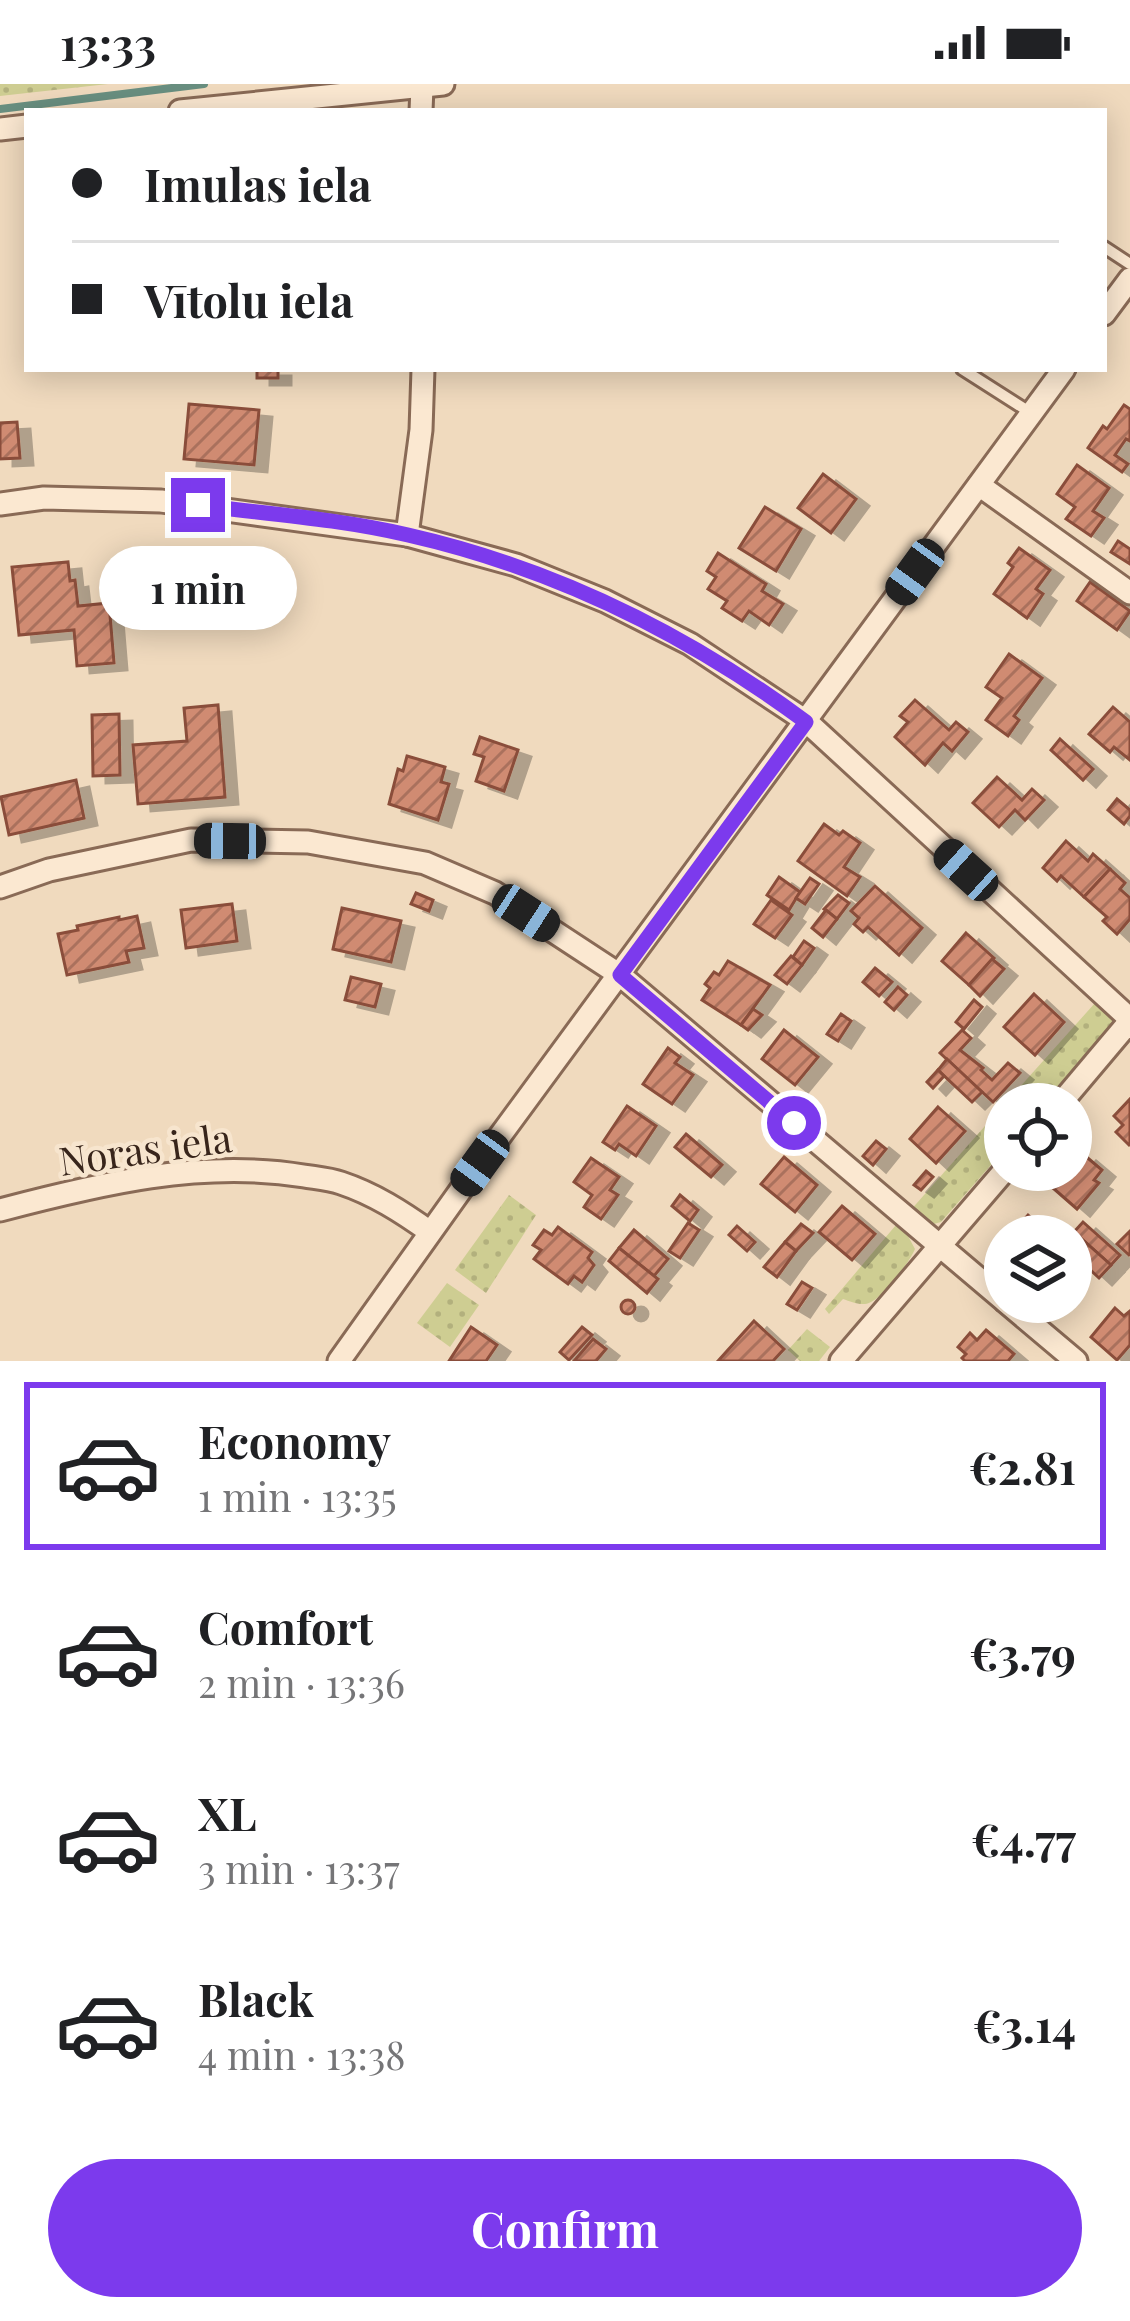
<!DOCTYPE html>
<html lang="en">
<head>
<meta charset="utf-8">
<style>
	body { margin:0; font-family:"Playfair Display",serif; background:#f6f6f6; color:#202124; height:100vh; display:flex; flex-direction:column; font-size:45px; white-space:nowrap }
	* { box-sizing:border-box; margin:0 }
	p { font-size:39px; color:#757577 }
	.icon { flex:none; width:66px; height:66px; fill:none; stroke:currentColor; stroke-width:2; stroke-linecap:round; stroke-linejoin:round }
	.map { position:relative; height:1277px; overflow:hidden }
	.details { display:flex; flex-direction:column; background:#fff; flex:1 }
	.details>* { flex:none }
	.guide { position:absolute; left:24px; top:24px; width:1083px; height:264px; border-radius:0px; box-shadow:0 6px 30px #0003; display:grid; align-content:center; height:264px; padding:0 48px; background:#fff }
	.tools { position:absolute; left:984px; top:999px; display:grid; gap:24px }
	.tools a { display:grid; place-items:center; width:108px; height:108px; border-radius:50%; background:#fff; box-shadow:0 6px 30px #0003; font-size:60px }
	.end { position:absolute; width:54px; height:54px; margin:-27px; border:15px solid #7c3aed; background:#fff; box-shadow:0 0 0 6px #fff }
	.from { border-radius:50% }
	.bubble { position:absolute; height:84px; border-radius:42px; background:#fff; box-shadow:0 6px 30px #0003; font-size:39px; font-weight:700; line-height:84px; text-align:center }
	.car { position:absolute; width:36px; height:72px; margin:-36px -18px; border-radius:15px; box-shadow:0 0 9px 3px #0007; background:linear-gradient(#222 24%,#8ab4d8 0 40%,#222 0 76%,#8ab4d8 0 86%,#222 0) }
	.guide b { display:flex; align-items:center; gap:42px; height:114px; font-size:45px }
	.guide b+b { border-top:3px solid #e0e0e0 }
	.guide i { width:30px; height:30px; background:#202124 }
	ul { padding:21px 0 0; list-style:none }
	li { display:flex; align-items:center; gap:36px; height:168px; margin:0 24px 18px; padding:0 24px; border:6px solid transparent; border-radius:0px }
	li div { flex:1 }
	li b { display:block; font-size:45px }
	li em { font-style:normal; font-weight:700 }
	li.active { border-color:#7c3aed }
	li>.icon { width:108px; height:108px; stroke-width:1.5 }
	.button { display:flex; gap:24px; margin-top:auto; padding:24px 48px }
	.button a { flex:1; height:138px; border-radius:72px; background:#7c3aed; color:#fff; font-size:48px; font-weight:700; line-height:138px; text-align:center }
	.status { display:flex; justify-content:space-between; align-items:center; height:84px; padding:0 60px; background:#fff; direction:ltr }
	.status svg { height:33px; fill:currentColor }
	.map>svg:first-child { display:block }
</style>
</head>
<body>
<div class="status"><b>13:33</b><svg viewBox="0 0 49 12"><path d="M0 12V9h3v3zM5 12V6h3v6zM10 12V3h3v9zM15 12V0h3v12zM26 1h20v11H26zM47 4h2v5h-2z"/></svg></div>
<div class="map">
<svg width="1130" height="1277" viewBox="0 0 1130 1277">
	<defs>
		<pattern id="grass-dots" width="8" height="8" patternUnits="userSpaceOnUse" patternTransform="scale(3)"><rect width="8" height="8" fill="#cecd92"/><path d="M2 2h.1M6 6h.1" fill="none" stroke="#b2b07d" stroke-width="1.8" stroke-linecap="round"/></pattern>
		<pattern id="building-hatch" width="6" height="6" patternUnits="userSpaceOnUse" patternTransform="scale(3)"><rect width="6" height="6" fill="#d08b72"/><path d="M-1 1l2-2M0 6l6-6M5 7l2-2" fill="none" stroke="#aa715d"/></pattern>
		<filter id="shadow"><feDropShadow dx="13" dy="7" stdDeviation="0" flood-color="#0004"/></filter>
	</defs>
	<rect width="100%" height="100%" fill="#f0dabe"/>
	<g fill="url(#grass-dots)">
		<path d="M0 0H108L0 12Z"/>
		<path d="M1095 919 1112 934 1113 944 1047 1020H1015L1009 1015Z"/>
		<path d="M985 1042 1005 1060V1065L941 1138 930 1141 909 1128Z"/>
		<path d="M509 1111 536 1131 486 1209 455 1186Z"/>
		<path d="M896 1141 908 1152 915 1165C909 1179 885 1211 871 1218 862 1223 852 1218 843 1215L829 1230 825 1225Z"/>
		<path d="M447 1199 479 1221 450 1263 417 1239Z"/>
		<path d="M807 1245 830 1263 819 1277H800L788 1266Z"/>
	</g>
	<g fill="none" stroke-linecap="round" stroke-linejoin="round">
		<path stroke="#698f80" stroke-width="8" d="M0 25 204 0"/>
	</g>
	<g fill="url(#building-hatch)" stroke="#8a4e3a" stroke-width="3" filter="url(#shadow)">
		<rect x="257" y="285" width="21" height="9"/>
		<path d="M189 320 259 326 254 381 184 375Z"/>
		<path d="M1124 321 1130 325V357L1126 355 1115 371 1128 380 1122 388 1088 364 1103 342 1107 345Z"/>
		<path d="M17 338 20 374 0 375V339Z"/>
		<path d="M1077 381 1109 404 1093 427 1104 434 1091 452 1066 435 1075 423 1057 410Z"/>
		<path d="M823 390 856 415 831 449 798 424Z"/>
		<path d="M765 423 801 445 776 487 739 464Z"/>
		<path d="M1118 457 1130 465V480L1111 468Z"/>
		<path d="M1019 464 1050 486 1036 505 1043 510 1027 534 994 510 1013 483 1008 479Z"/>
		<path d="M718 469 766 500 762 507 783 520 769 541 749 527 742 537 722 524 727 517 708 505 716 493 707 487Z"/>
		<path d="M68 478 70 497 75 496 78 522 109 519 114 579 77 582 74 546 19 551 12 483Z"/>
		<path d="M1090 498 1130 527 1117 546 1077 517Z"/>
		<path d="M1009 570 1042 594 1014 632 1019 636 1008 652 986 636 1002 614 986 603Z"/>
		<path d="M915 616 949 646 956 638 968 648 952 667 943 659 925 681 895 653 908 638 900 632Z"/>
		<path d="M218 621 225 713 138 720 133 661 187 657 184 624Z"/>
		<path d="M1113 623 1130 638V676L1114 663 1110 668 1089 650Z"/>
		<path d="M119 630 120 691 93 692 92 631Z"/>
		<path d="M480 653 518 666 504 707 476 697 484 673 474 670Z"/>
		<path d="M1060 655 1093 685 1083 696 1051 666Z"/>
		<path d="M407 672 445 683 441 698 449 700 438 736 389 720 398 685 403 687Z"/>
		<path d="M997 693 1022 716 1032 705 1044 716 1025 736 1015 726 999 743 973 719Z"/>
		<path d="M76 696 84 734 9 751 1 713Z"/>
		<path d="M1117 715 1130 726V732L1124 740 1108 726Z"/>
		<path d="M824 740 839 751 843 747 860 759 844 783 860 793 847 812 798 777Z"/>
		<path d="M1066 757 1088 777 1093 770 1110 785 1084 813 1061 792 1057 797 1043 784Z"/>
		<path d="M1110 785 1125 799 1120 805 1130 814V835L1117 850 1103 837 1107 833 1084 813Z"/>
		<path d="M779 793 800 808 789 826 767 811Z"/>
		<path d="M810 794 819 800 805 820 796 814Z"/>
		<path d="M875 802 922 844 899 871 868 843 863 848 854 840 859 834 851 827Z"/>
		<path d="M416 809 433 816 429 827 411 820Z"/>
		<path d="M838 811 849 819 837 835 824 825Z"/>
		<path d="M771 816 792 831 775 854 754 840Z"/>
		<path d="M232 820 237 857 186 864 181 826Z"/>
		<path d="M342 824 401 837 391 878 333 865Z"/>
		<path d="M826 826 837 835 823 853 812 844Z"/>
		<path d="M137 832 144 864 126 867 129 878 67 891 58 850 78 846 77 842 119 833V836Z"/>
		<path d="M966 849 994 874 969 901 942 877Z"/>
		<path d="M804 857 814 864 802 881 793 873Z"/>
		<path d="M791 872 802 881 787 900 775 891Z"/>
		<path d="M992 875 1004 885 980 912 969 901Z"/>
		<path d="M728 877 770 901 741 941 702 916 710 904 705 900 714 888 719 891Z"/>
		<path d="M875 884 892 898 879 912 863 898Z"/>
		<path d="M351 893 381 900 375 923 345 916Z"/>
		<path d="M898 903 907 911 894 926 885 918Z"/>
		<path d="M1034 910 1064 938 1035 971 1004 943Z"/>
		<path d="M974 916 982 923 964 945 956 938Z"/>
		<path d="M753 925 762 931 748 946 741 941Z"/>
		<path d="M841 930 851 937 838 957 827 950Z"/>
		<path d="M784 946 818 973 795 1001 762 975Z"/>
		<path d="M962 946 971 954 960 966 983 984 981 986 992 996 1008 979 1020 989 993 1018 940 969Z"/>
		<path d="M668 964 680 973 675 979 693 991 672 1020 643 1000Z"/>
		<path d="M947 975 982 1008 972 1018 938 986Z"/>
		<path d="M938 986 944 992 933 1004 927 998Z"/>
		<path d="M1130 1015V1060L1129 1061 1116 1048 1123 1041 1114 1032Z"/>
		<path d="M627 1022 656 1042 636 1072 619 1060 615 1066 603 1058Z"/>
		<path d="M938 1023 965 1047 936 1079 910 1055Z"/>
		<path d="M686 1050 722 1081 711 1093 675 1063Z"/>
		<path d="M876 1057 886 1065 873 1081 863 1072Z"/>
		<path d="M1083 1070 1102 1086 1094 1096 1099 1099 1077 1125 1053 1104Z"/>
		<path d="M784 1073 817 1101 795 1128 761 1100Z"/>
		<path d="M591 1074 619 1093 610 1106 618 1111 601 1135 584 1123 592 1111 574 1098Z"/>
		<path d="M926 1087 933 1093 921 1106 914 1101Z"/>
		<path d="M680 1111 698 1126 690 1137 672 1122Z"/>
		<path d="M842 1122 875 1150 852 1176 819 1148Z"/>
		<path d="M1028 1131 1051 1152H1009Z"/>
		<path d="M1083 1138 1120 1171 1111 1181 1074 1148Z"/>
		<path d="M688 1139 699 1146 680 1174 669 1167Z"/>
		<path d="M801 1140 813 1149 796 1167 785 1158Z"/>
		<path d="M737 1142 755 1158 747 1167 729 1151Z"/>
		<path d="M558 1143 592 1168 588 1174 594 1181 582 1198 574 1192 568 1200 534 1175 541 1166 533 1161 544 1146 552 1151Z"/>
		<path d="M634 1146 668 1175 654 1192 619 1164Z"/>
		<path d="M1130 1147V1170L1129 1171 1117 1160Z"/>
		<path d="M1074 1148 1111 1181 1099 1194 1071 1168 1070 1152Z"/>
		<path d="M785 1158 796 1167 777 1193 764 1183Z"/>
		<path d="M619 1164 658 1195 647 1209 609 1177Z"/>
		<path d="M802 1198 812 1204 797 1226 787 1220Z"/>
		<circle cx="628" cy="1223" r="7"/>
		<path d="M1115 1224 1124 1232 1130 1227V1261L1117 1276 1091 1253Z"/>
		<path d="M754 1237 784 1265 773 1277H718Z"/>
		<path d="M471 1243 497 1261 486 1277H449Z"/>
		<path d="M582 1243 592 1251 569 1276 560 1268Z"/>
		<path d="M986 1246 1014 1270 1008 1277H965L962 1274 966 1270 958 1263 970 1249 977 1256Z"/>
		<path d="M593 1255 606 1265 596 1277H574Z"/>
	</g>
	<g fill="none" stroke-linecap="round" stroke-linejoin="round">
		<defs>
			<g id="service">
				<path d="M1104 163 1130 180"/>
				<path d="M962 285 1031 329"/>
			</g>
			<g id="minor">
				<path d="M180 27 443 0"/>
				<path d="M421 27 422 3"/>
				<path d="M0 45 27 42"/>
				<path d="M1104 230 1130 195"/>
				<path d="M979 401 1130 509"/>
				<path d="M0 420 44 414 161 417 407 451 516 481 605 517 690 560 806 637 1130 935"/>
				<path d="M407 451 421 346 423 285"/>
				<path d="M0 803 49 786 191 756 308 758 425 779 495 809 620 891 1005 1217"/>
				<path d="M1060 1020 1130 937"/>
				<path d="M0 1126C99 1100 201 1075 304 1092 316 1094 329 1095 341 1099 374 1110 402 1128 430 1148"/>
				<path d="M1006 1218 1076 1277"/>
				<path d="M339 1277 480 1079 1064 285"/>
				<path d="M841 1277 1005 1086"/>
			</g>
		</defs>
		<use href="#service" stroke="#896a56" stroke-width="16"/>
		<use href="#minor" stroke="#896a56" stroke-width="27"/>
		<use href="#service" stroke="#fbe8d1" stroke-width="10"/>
		<use href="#minor" stroke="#fbe8d1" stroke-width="21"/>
	</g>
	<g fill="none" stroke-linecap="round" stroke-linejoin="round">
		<path stroke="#7c3aed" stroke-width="15" d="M198 421C268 430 340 435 408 451 553 484 687 550 806 638L620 891 794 1039"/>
	</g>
	<g text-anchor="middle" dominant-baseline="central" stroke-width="9" stroke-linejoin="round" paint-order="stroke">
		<g font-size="39" fill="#38251b" stroke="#f7e5ce">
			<text transform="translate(145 1064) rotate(-8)">Noras iela</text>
		</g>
	</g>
</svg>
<div class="tools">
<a><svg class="icon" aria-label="locate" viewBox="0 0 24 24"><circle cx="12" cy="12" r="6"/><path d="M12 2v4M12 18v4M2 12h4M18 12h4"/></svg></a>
<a><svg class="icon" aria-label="layers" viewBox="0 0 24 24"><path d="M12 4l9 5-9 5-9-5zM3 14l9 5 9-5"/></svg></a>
</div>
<i class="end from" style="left:794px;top:1039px"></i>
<i class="end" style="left:198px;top:421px"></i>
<div class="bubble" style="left:99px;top:462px;width:198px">1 min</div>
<i class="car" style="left:915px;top:488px;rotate:216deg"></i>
<i class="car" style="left:230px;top:757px;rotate:271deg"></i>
<i class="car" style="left:966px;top:786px;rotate:312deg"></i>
<i class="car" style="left:526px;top:829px;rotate:123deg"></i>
<i class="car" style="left:480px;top:1079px;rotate:216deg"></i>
<div class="guide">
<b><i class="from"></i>Imulas iela</b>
<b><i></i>Vītolu iela</b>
</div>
</div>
<section class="details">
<ul>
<li class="active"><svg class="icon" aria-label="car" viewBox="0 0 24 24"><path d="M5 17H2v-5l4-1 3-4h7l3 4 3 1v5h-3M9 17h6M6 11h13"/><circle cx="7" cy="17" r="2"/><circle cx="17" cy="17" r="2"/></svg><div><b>Economy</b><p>1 min · 13:35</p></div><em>€2.81</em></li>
<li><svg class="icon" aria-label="car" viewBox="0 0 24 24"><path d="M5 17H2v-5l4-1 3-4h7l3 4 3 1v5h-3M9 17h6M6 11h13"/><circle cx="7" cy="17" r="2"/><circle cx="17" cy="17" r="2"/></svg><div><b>Comfort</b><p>2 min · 13:36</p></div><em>€3.79</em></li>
<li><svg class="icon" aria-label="car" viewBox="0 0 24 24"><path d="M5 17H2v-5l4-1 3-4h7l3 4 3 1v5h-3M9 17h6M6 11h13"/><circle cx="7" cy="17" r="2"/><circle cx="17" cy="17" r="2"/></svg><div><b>XL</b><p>3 min · 13:37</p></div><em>€4.77</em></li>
<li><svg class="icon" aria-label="car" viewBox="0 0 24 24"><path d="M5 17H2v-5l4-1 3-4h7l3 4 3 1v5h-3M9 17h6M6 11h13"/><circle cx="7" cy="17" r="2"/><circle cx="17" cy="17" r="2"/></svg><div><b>Black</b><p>4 min · 13:38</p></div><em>€3.14</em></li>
</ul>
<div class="button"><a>Confirm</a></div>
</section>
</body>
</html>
